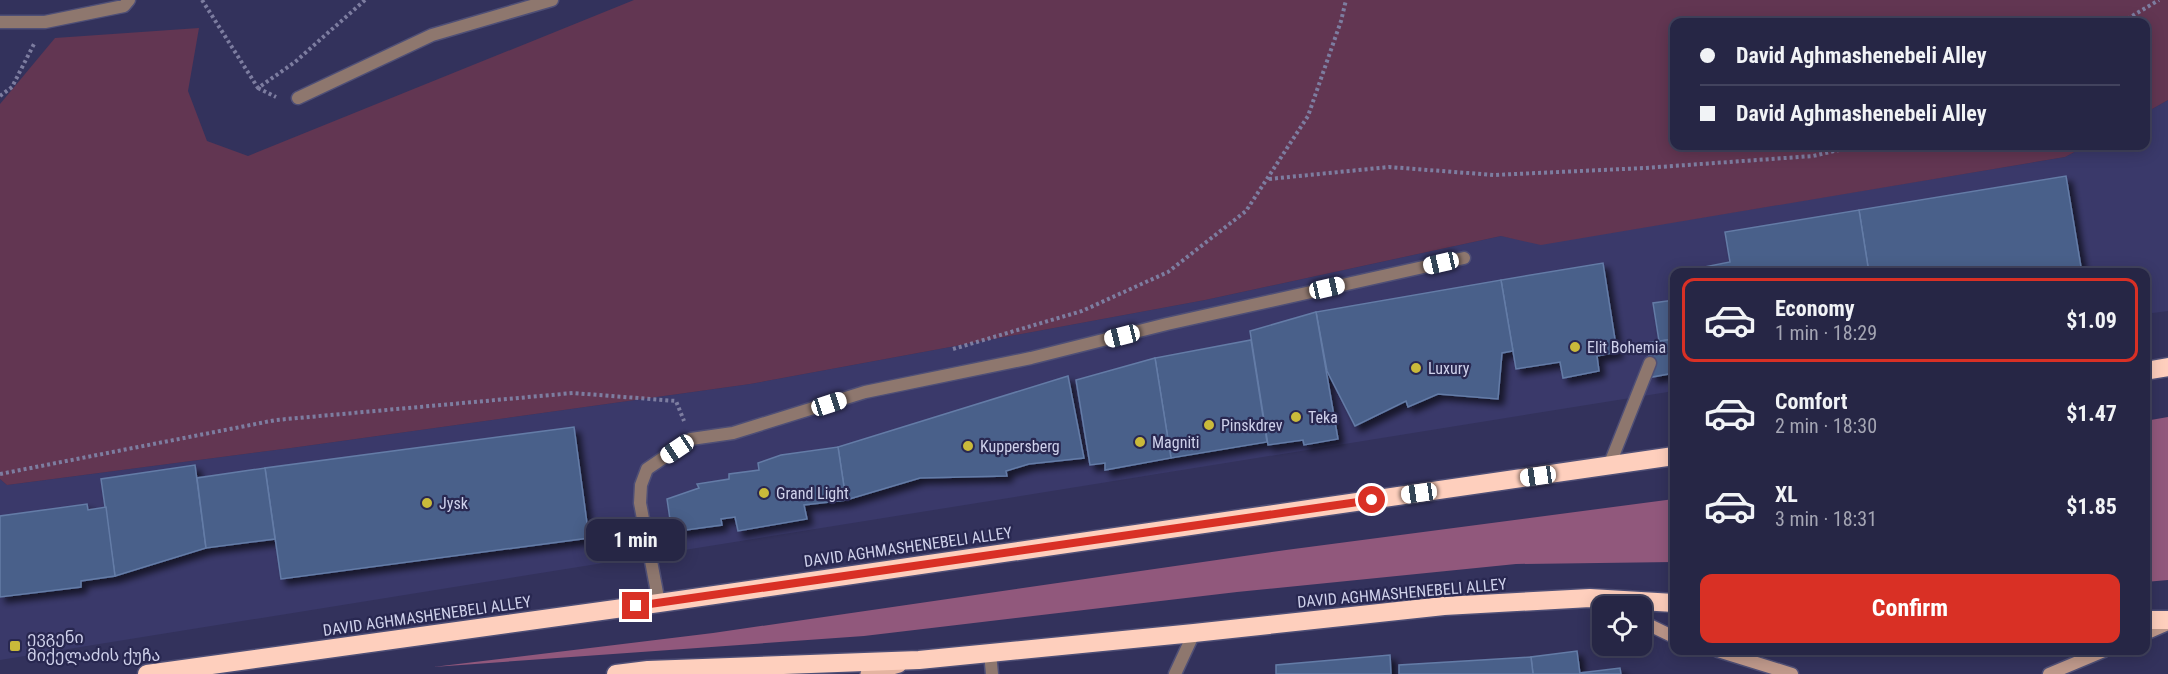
<!DOCTYPE html>
<html lang="en">
<head>
<meta charset="utf-8">
<style>
	body { margin:0; font-family:"Roboto Condensed","Noto Sans Georgian",sans-serif; background:#2e2e4c; color:#f1f3f6; height:100vh; display:flex; flex-direction:column; font-size:22px; white-space:nowrap }
	* { box-sizing:border-box; margin:0 }
	p { font-size:20px; color:#a4a5b3 }
	.icon { flex:none; width:33px; height:33px; fill:none; stroke:currentColor; stroke-width:2; stroke-linecap:round; stroke-linejoin:round }
	.map { position:relative; flex:1; overflow:hidden }
	.sheet { position:absolute; left:1670px; top:268px; width:480px; height:387px; display:flex; flex-direction:column; background:#262645; border-radius:12px; box-shadow:0 3px 15px #0003,0 0 0 2px #42435e }
	.sheet>* { flex:none }
	.banner { position:absolute; left:1670px; top:18px; width:480px; height:132px; border-radius:12px; box-shadow:0 3px 15px #0003,0 0 0 2px #42435e; display:grid; align-content:center; height:132px; padding:0 30px; background:#262645 }
	.buttons { position:absolute; left:1592px; top:596px; display:grid; gap:12px }
	.buttons a { display:grid; place-items:center; width:60px; height:60px; border-radius:12px; background:#262645; box-shadow:0 3px 15px #0003,0 0 0 2px #42435e; font-size:30px }
	.end { position:absolute; width:27px; height:27px; margin:-14px; border:8px solid #d93025; background:#fff; box-shadow:0 0 0 3px #fff }
	.from { border-radius:50% }
	.bubble { position:absolute; height:42px; border-radius:12px; background:#262645; box-shadow:0 3px 15px #0003,0 0 0 2px #42435e; font-size:20px; font-weight:700; line-height:42px; text-align:center }
	.car { position:absolute; width:18px; height:36px; margin:-18px -9px; border-radius:8px; box-shadow:0 0 4px 2px #0007; background:linear-gradient(#fff 24%,#345 0 40%,#fff 0 76%,#345 0 86%,#fff 0) }
	.banner b { display:flex; align-items:center; gap:21px; height:57px; font-size:22px }
	.banner b+b { border-top:2px solid #42435e }
	.banner i { width:15px; height:15px; background:#f1f3f6 }
	ul { padding:10px 0 0; list-style:none }
	li { display:flex; align-items:center; gap:18px; height:84px; margin:0 12px 9px; padding:0 18px; border:3px solid transparent; border-radius:12px }
	li div { flex:1 }
	li b { display:block; font-size:22px }
	li em { font-style:normal; font-weight:700 }
	li.active { border-color:#d93025 }
	li>.icon { width:54px; height:54px; stroke-width:1.5 }
	.button { display:flex; gap:12px; margin-top:auto; padding:12px 30px }
	.button a { flex:1; height:69px; border-radius:12px; background:#d93025; color:#fff; font-size:24px; font-weight:700; line-height:69px; text-align:center }
	.map>svg:first-child { display:block }
</style>
</head>
<body>
<div class="map">
<svg width="2168" height="674" viewBox="0 0 2168 674">
	<defs>
		<filter id="shadow"><feDropShadow dx="5.5" dy="5.5" stdDeviation="3" flood-color="#0009"/></filter>
	</defs>
	<rect width="100%" height="100%" fill="#33325c"/>
	<path fill="#3a396a" d="M2168 100V311L2145 314V273H1674V391L0 660V479L7 485 291 448 750 384 1205 300 1501 236 1542 244 2065 157 2086 146H2145V113Z"/>
	<path fill="#623652" d="M634 0H2168V100L2145 113V22H1674V146H2086L2065 157 1541 245 1501 236 1205 300 750 384 291 448 7 485 0 479V104L55 38 199 28 188 91 207 141 248 156Z"/>
	<g fill="#91587c">
		<path d="M2168 417V580L2145 582V421Z"/>
		<path d="M1674 499V562L1516 564 1237 592 864 636 433 667 713 633 1286 550Z"/>
	</g>
	<g fill="#4a608a" stroke="#647ca7" stroke-width="1.5" filter="url(#shadow)">
		<path d="M2066 176 2082 273H1869L1859 210Z"/>
		<path d="M1859 210 1869 273H1700L1699 268 1730 262 1725 232Z"/>
		<path d="M1603 263 1617 352 1597 356 1599 371 1563 378 1560 362 1516 369 1501 280Z"/>
		<path d="M1501 280 1513 351 1502 353 1498 399 1438 394 1408 407 1406 401 1355 426 1327 371 1316 312Z"/>
		<path d="M1674 300V339L1659 341 1653 303Z"/>
		<path d="M1316 312 1338 439 1304 445 1303 440 1268 445 1250 331Z"/>
		<path d="M1674 339V373L1652 377 1647 343Z"/>
		<path d="M1251 340 1267 442 1171 458 1155 358Z"/>
		<path d="M1155 358 1171 458 1105 470V463L1090 465 1076 380Z"/>
		<path d="M1068 376 1084 458 1029 464 1006 471 1007 476 920 478 846 500 838 447Z"/>
		<path d="M574 427 589 538 281 579 265 468Z"/>
		<path d="M838 447 846 500 804 505 807 519 738 531 735 517 721 519 722 525 679 531 678 525 671 526 667 499 699 488 697 484 729 479V474L759 470 758 463 781 455Z"/>
		<path d="M195 465 206 548 115 576 101 479Z"/>
		<path d="M265 468 275 539 206 548 197 478Z"/>
		<path d="M87 504 88 510 106 507 115 576 81 581V587L0 597V516Z"/>
		<path d="M1577 651 1580 674H1533L1531 657Z"/>
		<path d="M1390 655 1391 674H1276V665Z"/>
		<path d="M1531 657 1533 674H1399V665Z"/>
		<path d="M1620 668 1621 674H1580V673Z"/>
	</g>
	<g fill="none" stroke-linecap="round" stroke-linejoin="round">
		<defs>
			<g id="lane">
				<path d="M0 22H45L124 6 129 0"/>
				<path d="M298 98 432 35 552 0"/>
				<path d="M1609 466 1650 363"/>
				<path d="M659 603 640 503 641 485 647 469 691 439 733 433 865 392 1031 358 1167 324 1464 258"/>
				<path d="M990 653 992 674"/>
				<path d="M1175 674 1194 633"/>
			</g>
			<g id="secondary">
				<path d="M1641 621 1674 637"/>
				<path d="M2145 634 2168 624"/>
				<path d="M1718 651 1792 674"/>
				<path d="M2049 674 2104 651"/>
			</g>
			<path id="primary" d="M868 674 899 665"/>
			<g id="highway">
				<path d="M2145 371 2168 367"/>
				<path d="M2145 620H2168"/>
				<path d="M147 674 659 603 1674 456"/>
				<path d="M616 674 648 670 919 660 1194 633 1444 606 1590 598 1674 603"/>
			</g>
		</defs>
		<use href="#lane" stroke="#4f4f76" stroke-width="15"/>
		<use href="#secondary" stroke="#4f4f76" stroke-width="15"/>
		<use href="#primary" stroke="#4f4f76" stroke-width="18"/>
		<use href="#highway" stroke="#4f4f76" stroke-width="21"/>
		<g stroke="#7d7da0" stroke-width="4" stroke-dasharray="3 3" stroke-linecap="butt">
			<path d="M202 0 258 88 295 62 365 0"/>
			<path d="M2122 22 2159 0"/>
			<path d="M258 88 276 97"/>
			<path d="M0 96 12 87 34 44"/>
			<path d="M1269 179 1389 167 1494 175 1645 168 1813 156 1856 146"/>
			<path d="M953 349 1082 311 1168 272 1246 211 1308 116 1341 21 1346 0"/>
			<path d="M0 474 276 420 573 393 676 401 684 421"/>
		</g>
		<use href="#lane" stroke="#8e776e" stroke-width="12"/>
		<use href="#secondary" stroke="#bf998b" stroke-width="12"/>
		<use href="#primary" stroke="#e4b4a1" stroke-width="15"/>
		<use href="#highway" stroke="#fecfbd" stroke-width="18"/>
	</g>
	<g fill="none" stroke-linecap="round" stroke-linejoin="round">
		<path stroke="#d93025" stroke-width="8" d="M636 606 1372 500"/>
	</g>
	<g fill="#caba3a" stroke="#292851" stroke-width="2">
		<circle cx="1575" cy="347" r="6"/>
		<circle cx="1416" cy="368" r="6"/>
		<circle cx="1296" cy="417" r="6"/>
		<circle cx="1209" cy="425" r="6"/>
		<circle cx="1140" cy="442" r="6"/>
		<circle cx="968" cy="446" r="6"/>
		<circle cx="764" cy="493" r="6"/>
		<circle cx="427" cy="503" r="6"/>
		<rect x="9" y="640" width="12" height="12" rx="3"/>
	</g>
	<g text-anchor="middle" dominant-baseline="central" stroke-width="4.5" stroke-linejoin="round" paint-order="stroke">
		<g font-size="16" fill="#cfd1eb" stroke="#292851" text-anchor="start">
			<text x="1587" y="347">Elit Bohemia</text>
			<text x="1428" y="368">Luxury</text>
			<text x="1308" y="417">Teka</text>
			<text x="1221" y="425">Pinskdrev</text>
			<text x="1152" y="442">Magniti</text>
			<text x="980" y="446">Kuppersberg</text>
			<text x="776" y="493">Grand Light</text>
			<text x="439" y="503">Jysk</text>
			<text x="27" y="637">ევგენი<tspan x="27" dy="18">მიქელაძის ქუჩა</tspan></text>
		</g>
		<g font-size="16" fill="#cfd1eb" stroke="#292851">
			<text transform="translate(908 547) rotate(-8)">DAVID AGHMASHENEBELI ALLEY</text>
			<text transform="translate(1402 593) rotate(-5)">DAVID AGHMASHENEBELI ALLEY</text>
			<text transform="translate(427 616) rotate(-8)">DAVID AGHMASHENEBELI ALLEY</text>
		</g>
	</g>
</svg>
<div class="buttons">
<a><svg class="icon" aria-label="locate" viewBox="0 0 24 24"><circle cx="12" cy="12" r="6"/><path d="M12 2v4M12 18v4M2 12h4M18 12h4"/></svg></a>
</div>
<i class="end from" style="left:1372px;top:500px"></i>
<i class="end" style="left:636px;top:606px"></i>
<div class="bubble" style="left:586px;top:519px;width:99px">1 min</div>
<i class="car" style="left:1441px;top:263px;rotate:257deg"></i>
<i class="car" style="left:1327px;top:288px;rotate:77deg"></i>
<i class="car" style="left:1122px;top:336px;rotate:256deg"></i>
<i class="car" style="left:829px;top:404px;rotate:72deg"></i>
<i class="car" style="left:677px;top:449px;rotate:236deg"></i>
<i class="car" style="left:1538px;top:476px;rotate:262deg"></i>
<i class="car" style="left:1419px;top:493px;rotate:262deg"></i>
<div class="banner">
<b><i class="from"></i>David Aghmashenebeli Alley</b>
<b><i></i>David Aghmashenebeli Alley</b>
</div>
<section class="sheet">
<ul>
<li class="active"><svg class="icon" aria-label="car" viewBox="0 0 24 24"><path d="M5 17H2v-5l4-1 3-4h7l3 4 3 1v5h-3M9 17h6M6 11h13"/><circle cx="7" cy="17" r="2"/><circle cx="17" cy="17" r="2"/></svg><div><b>Economy</b><p>1 min · 18:29</p></div><em>$1.09</em></li>
<li><svg class="icon" aria-label="car" viewBox="0 0 24 24"><path d="M5 17H2v-5l4-1 3-4h7l3 4 3 1v5h-3M9 17h6M6 11h13"/><circle cx="7" cy="17" r="2"/><circle cx="17" cy="17" r="2"/></svg><div><b>Comfort</b><p>2 min · 18:30</p></div><em>$1.47</em></li>
<li><svg class="icon" aria-label="car" viewBox="0 0 24 24"><path d="M5 17H2v-5l4-1 3-4h7l3 4 3 1v5h-3M9 17h6M6 11h13"/><circle cx="7" cy="17" r="2"/><circle cx="17" cy="17" r="2"/></svg><div><b>XL</b><p>3 min · 18:31</p></div><em>$1.85</em></li>
</ul>
<div class="button"><a>Confirm</a></div>
</section>
</div>
</body>
</html>
